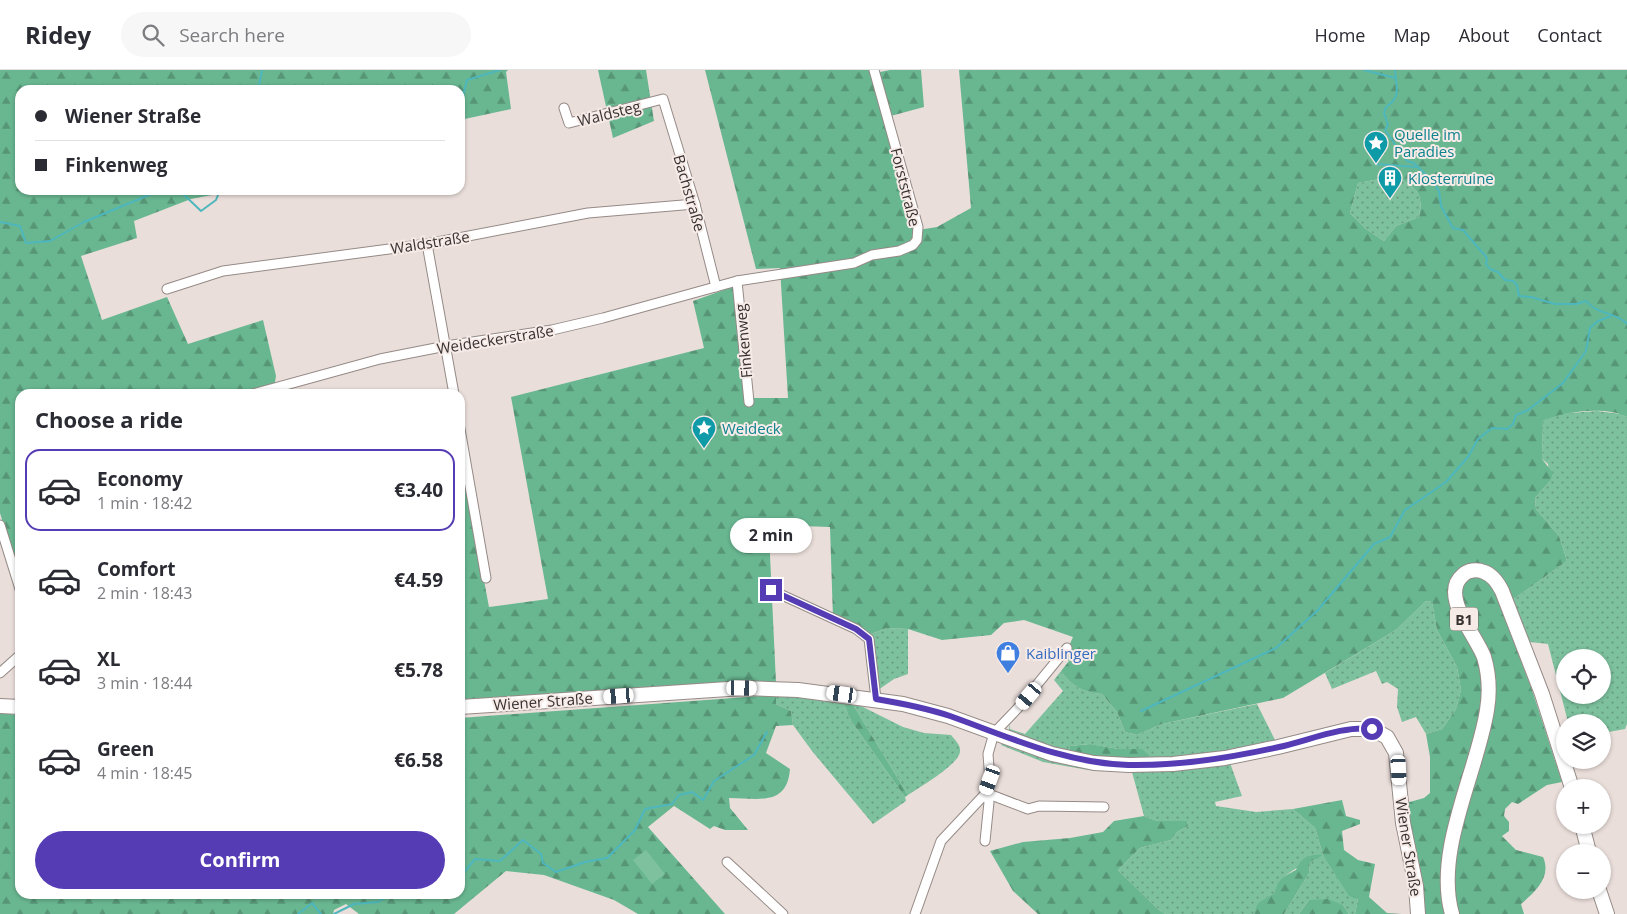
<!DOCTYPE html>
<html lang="en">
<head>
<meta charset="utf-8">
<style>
	body { margin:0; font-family:"Open Sans",sans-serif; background:#f7f7f7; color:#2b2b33; height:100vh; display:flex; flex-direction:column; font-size:19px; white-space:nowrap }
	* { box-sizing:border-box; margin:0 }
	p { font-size:16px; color:#7c7c81 }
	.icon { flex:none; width:28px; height:28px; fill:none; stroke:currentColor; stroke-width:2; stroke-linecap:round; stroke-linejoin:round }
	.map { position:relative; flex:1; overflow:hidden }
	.details { position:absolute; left:15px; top:319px; width:450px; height:510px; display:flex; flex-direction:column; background:#fff; border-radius:15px; box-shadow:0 1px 4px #0004 }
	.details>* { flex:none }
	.banner { position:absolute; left:15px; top:15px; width:450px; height:110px; border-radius:15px; box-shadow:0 1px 4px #0004; display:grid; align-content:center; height:110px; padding:0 20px; background:#fff }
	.controls { position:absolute; left:1556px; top:579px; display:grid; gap:10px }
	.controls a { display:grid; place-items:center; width:55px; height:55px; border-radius:50%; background:#fff; box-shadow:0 1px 4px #0004; font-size:25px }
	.end { position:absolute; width:22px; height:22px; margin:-11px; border:6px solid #553cb4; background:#fff; box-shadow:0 0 0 2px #fff }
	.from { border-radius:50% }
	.bubble { position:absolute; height:35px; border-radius:18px; background:#fff; box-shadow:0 1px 4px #0004; font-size:16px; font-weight:700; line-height:35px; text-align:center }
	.car { position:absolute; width:15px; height:30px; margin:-15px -8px; border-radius:6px; box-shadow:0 0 4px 1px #0007; background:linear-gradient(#fff 24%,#345 0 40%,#fff 0 76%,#345 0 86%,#fff 0) }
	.banner b { display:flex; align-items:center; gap:18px; height:48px; font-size:19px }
	.banner b+b { border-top:1px solid #e1e1e2 }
	.banner i { width:12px; height:12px; background:#2b2b33 }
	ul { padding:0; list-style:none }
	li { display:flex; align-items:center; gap:15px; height:82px; margin:0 10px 8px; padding:0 10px; border:2px solid transparent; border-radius:15px }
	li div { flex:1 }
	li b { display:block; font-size:19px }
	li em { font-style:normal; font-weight:700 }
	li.on { border-color:#553cb4 }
	li>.icon { width:45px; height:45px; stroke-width:1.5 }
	h2 { padding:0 20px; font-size:22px; line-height:60px }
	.primary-button { display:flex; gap:10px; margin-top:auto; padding:10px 20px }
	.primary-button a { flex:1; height:58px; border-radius:30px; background:#553cb4; color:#fff; font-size:20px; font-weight:700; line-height:58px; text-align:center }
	header { display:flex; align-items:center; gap:30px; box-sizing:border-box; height:70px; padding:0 25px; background:#fff; border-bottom:1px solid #e1e1e2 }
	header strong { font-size:24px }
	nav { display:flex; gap:28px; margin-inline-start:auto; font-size:18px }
	.search { width:350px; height:45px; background:#f7f7f7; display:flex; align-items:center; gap:12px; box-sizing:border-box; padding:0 18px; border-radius:28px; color:#7c7c81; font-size:19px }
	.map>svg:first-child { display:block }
</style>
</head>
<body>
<header>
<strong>Ridey</strong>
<div class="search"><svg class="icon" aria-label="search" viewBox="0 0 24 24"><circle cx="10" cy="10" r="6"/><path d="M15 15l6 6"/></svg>Search here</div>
<nav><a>Home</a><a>Map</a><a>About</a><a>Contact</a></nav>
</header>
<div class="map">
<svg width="1627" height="844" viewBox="0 0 1627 844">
	<defs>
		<pattern id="grass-dots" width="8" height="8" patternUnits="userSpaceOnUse" patternTransform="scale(1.25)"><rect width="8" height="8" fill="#7dc19e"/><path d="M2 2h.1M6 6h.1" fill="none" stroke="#679d81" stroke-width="1.8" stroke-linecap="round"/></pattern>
		<pattern id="forest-firs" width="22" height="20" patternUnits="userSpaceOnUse" patternTransform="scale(1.25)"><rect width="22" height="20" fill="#69b791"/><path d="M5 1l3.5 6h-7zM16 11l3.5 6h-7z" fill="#579577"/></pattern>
	</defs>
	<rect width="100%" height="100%" fill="#eadeda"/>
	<g fill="url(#grass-dots)" fill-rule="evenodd">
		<path d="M1396 106C1416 118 1424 122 1419 147L1396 156 1384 171 1366 159 1350 143 1358 113Z"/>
		<path d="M1597 341 1621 344 1627 347V654L1625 659 1603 663 1602 652H1568L1548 574 1530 572 1511 531 1567 491 1559 466 1536 439 1535 428 1550 411 1548 394 1542 389 1543 351 1556 344ZM1565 588H1602V625H1565Z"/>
		<path d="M1426 531 1432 532 1437 560 1457 597 1461 620 1456 639 1442 659 1426 664 1416 647 1402 652 1397 637 1398 619 1387 612 1382 614 1376 601 1332 619 1325 603 1396 560Z"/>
		<path d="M887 558 908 559V604L894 609 878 620 868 565Z"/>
		<path d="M1061 601C1071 616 1084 623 1102 624L1117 642 1125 662 1137 665 1162 654 1257 634 1276 672 1230 693 1242 726 1215 732 1216 736 1256 742 1293 739 1315 758 1323 785 1358 829 1355 844H1349L1343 835 1309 830 1299 844H1284L1309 803 1310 792 1322 785C1303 796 1280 802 1274 823L1259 833 1254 844H1166L1159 840 1118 800 1140 778 1171 770 1177 762 1188 756 1187 751H1157L1144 746 1132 702 1088 700 1043 692 1001 675 1009 662V653L1010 659 1025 664 1063 621 1054 610ZM1089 674 1119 679H1142L1097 687 1070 682 1071 676Z"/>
		<path d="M776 625 849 630 903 657 924 663 951 665C955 670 961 675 960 682 958 695 920 717 908 725L852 633 844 634 851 651 905 727 906 731 873 754 812 681 793 655 791 641 776 634Z"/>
	</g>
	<g fill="url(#forest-firs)" fill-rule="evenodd">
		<path d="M0 0H508L506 2 511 39 460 50V20H20V120H238L191 129 134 151 137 168 81 186 102 250 167 227 188 274 263 250 276 306 273 324H20V510L0 443Z"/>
		<path d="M598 0H646L654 51 613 68Z"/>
		<path d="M705 0H874L875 3 890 0H921L924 37 887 47 918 160 937 157 971 138 959 0H1627V347C1607 336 1563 341 1543 351L1542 389 1553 403 1550 411 1535 428 1536 439 1559 466 1567 491 1511 531 1499 533 1532 620 1562 712 1547 715 1518 734 1512 732 1505 739 1504 746 1509 752V761L1502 766 1516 780 1543 787C1552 807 1535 822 1521 834L1524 844H1414L1406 733 1424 728 1430 723V687L1426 664 1442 659 1456 639 1461 620 1457 597 1437 560 1432 532 1426 531 1396 560 1283 628 1162 654 1137 665 1125 662 1117 642 1102 624C1084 623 1071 616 1061 601L1069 591 1064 587 1073 567 1024 550 1004 553 991 565 942 570 908 559 887 558 868 565 833 549 830 457 799 456 769 464 776 613 754 611 460 630V383L489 537 548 529 511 327 704 278 693 231 735 216 753 328H788L780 198 756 199ZM1396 106C1416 118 1424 122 1419 147L1396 156 1384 171 1366 159 1350 143 1358 113Z"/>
		<path d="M776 625V634L791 641 793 655 776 656 766 683 790 699C787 737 758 728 729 728L730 738 748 760H725L714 756 710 759 674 736 648 757 725 844H638L614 830 544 805 506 801 454 844H359L346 834 334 840 333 844H0V643L20 645V824H460V648Z"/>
		<path d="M852 633 908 725 905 727 851 651 844 634Z"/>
		<path d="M1090 674 1119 679H1142L1149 685 1148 687C1122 692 1095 687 1070 683V676Z"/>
		<path d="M1342 730 1346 746 1360 750V754L1342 761 1344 780 1358 790 1375 794 1369 827 1387 843 1402 844H1355L1358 829 1349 826 1323 785 1310 792 1309 803 1284 844H1254L1258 833 1274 823C1278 809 1284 806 1296 800 1301 787 1310 784 1323 785L1315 758 1293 739Z"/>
		<path d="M1144 746 1157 751H1187L1188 756 1177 762 1171 770 1140 778 1118 800 1159 840 1166 844H1038L1013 821 990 781 1023 772 1070 768 1103 762 1114 751Z"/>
		<path d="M1328 829 1343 835 1349 844H1299L1309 830Z"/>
	</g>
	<path fill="#7dc19e" d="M646 780 665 804 652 814 633 790Z"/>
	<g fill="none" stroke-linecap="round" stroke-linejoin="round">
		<g stroke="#4eb7bd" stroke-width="2">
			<path d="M1364 0 1395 8"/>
			<path d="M1395 0C1396 18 1402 26 1386 37L1384 43 1388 55 1385 60 1407 91 1414 93 1434 113 1439 121 1441 136 1453 158 1463 160 1487 188 1486 194 1490 199 1498 202 1505 210 1513 211 1517 215 1519 226 1531 227 1555 234H1576L1586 231C1596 244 1618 243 1627 254"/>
			<path d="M258 20 262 0"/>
			<path d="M460 28 463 26 467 10 500 0"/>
			<path d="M1376 94 1416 97"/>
			<path d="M179 120 201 141 216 130 220 120"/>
			<path d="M0 152 20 156 26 173 50 171 84 152 161 120"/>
			<path d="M1141 641 1276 578 1317 541 1374 474 1390 467 1405 440 1446 412 1468 387 1478 369 1492 358 1507 359 1513 354 1516 345 1528 340 1563 313 1586 281 1590 258 1598 251 1611 246"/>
			<path d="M460 807 475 789 500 791 523 770 541 784 543 793 556 802 585 792 607 788 635 760 645 739 672 734 679 725 692 722 703 730 714 711 754 685 767 662"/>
			<path d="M298 844 312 833 321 844"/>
			<path d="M334 844 354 834 378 832 390 824"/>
		</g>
		<defs>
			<g id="street">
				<path d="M564 38 569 53 663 29 695 134 716 217"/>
				<path d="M427 174 454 324"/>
				<path d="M737 211 749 332"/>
				<path d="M167 219 223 201 427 174 588 143 695 134"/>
				<path d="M253 324 380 289 446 276 552 260 603 248 737 211 854 193 872 185 899 181 913 175 917 170 918 157 874 0"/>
				<path d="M460 359 486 508"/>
				<path d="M0 455 20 519"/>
				<path d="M771 520 856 559 869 569 876 629"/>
				<path d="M0 603 20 585"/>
				<path d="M986 723 1028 739 1039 736 1104 737"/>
				<path d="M985 771 989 732 986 723"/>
				<path d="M727 792 783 844"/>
				<path d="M915 844 941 771 986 723 990 711 988 684 994 663 1017 639 1067 578"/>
			</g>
			<g id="primary">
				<path d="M0 636 20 637"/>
				<path d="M460 637 743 618 798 620 903 634 948 646 1052 684 1094 693 1129 695 1173 694 1225 688 1278 677 1351 659H1372L1387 667 1396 683 1403 753 1416 816 1418 844"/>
				<path d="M1582 755 1589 782"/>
				<path d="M1599 820 1607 844"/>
				<path d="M1452 844C1434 781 1477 703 1487 640 1490 622 1489 604 1484 587 1476 565 1439 525 1463 505 1468 500 1477 499 1484 502 1493 505 1498 513 1502 521L1542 624 1572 718"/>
			</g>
		</defs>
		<use href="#street" stroke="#958a86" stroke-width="11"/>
		<use href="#primary" stroke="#958a86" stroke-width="16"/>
		<use href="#street" stroke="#fff" stroke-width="9"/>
		<use href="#primary" stroke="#fff" stroke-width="14"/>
	</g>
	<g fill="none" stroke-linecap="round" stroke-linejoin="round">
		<path stroke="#553cb4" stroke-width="6" d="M771 520 856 559 869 569 876 629C900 633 926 638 950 646 1009 667 1064 693 1128 695 1179 696 1230 688 1279 677 1307 671 1344 655 1372 659"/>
	</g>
	<defs>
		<symbol id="sight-pin" viewBox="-11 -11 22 30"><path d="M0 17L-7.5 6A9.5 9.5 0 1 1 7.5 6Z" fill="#0f9aa8" stroke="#f7ebe7"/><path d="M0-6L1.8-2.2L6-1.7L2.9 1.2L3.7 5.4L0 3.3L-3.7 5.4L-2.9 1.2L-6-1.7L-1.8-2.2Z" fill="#fff"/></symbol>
		<symbol id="building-pin" viewBox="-11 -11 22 30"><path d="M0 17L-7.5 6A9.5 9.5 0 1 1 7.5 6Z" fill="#0f9aa8" stroke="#f7ebe7"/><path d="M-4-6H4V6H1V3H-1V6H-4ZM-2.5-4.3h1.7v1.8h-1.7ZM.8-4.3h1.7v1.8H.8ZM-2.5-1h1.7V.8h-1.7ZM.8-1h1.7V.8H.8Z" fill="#fff"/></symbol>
		<symbol id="shop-pin" viewBox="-11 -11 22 30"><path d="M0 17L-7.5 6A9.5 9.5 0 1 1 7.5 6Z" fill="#3f7fe0" stroke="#f7ebe7"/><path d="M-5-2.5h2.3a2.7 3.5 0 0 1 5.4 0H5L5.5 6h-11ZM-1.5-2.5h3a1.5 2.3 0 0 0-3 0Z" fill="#fff"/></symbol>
	</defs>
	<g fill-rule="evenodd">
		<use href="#sight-pin" x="1362" y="59" width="28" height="38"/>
		<use href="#building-pin" x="1376" y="94" width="28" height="38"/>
		<use href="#sight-pin" x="690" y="344" width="28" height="38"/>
		<use href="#shop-pin" x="994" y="569" width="28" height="38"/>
	</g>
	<g text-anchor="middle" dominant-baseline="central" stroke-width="4" stroke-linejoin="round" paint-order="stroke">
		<rect fill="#f7ebe7" stroke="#706967" stroke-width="1" x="1450" y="537.5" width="28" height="23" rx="4"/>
		<g font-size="14" font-weight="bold" fill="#363130">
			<text x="1464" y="549">B1</text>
		</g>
		<g font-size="15" fill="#363130" stroke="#f7ebe7">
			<text transform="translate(609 43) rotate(-14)">Waldsteg</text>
			<text transform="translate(906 117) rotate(76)">Forststraße</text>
			<text transform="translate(690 123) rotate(74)">Bachstraße</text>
			<text transform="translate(430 172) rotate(-9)">Waldstraße</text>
			<text transform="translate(495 269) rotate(-9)">Weideckerstraße</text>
			<text transform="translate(743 271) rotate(-95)">Finkenweg</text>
			<text transform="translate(543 631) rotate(-4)">Wiener Straße</text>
			<text transform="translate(1409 777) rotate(81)">Wiener Straße</text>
		</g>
		<g font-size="15" fill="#0d838f" stroke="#f7ebe7" text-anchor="start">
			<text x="1394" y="64">Quelle im<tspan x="1394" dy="17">Paradies</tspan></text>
			<text x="1408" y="108">Klosterruine</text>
			<text x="722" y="358">Weideck</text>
		</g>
		<g font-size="15" fill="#366cbe" stroke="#f7ebe7" text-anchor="start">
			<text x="1026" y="583">Kaiblinger</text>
		</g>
	</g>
</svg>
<div class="controls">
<a><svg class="icon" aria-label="locate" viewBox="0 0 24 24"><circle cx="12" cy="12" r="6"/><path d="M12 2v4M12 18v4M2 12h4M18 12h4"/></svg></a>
<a><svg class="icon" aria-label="layers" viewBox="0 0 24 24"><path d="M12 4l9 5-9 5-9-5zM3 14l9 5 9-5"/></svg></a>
<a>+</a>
<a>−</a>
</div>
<i class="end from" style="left:1372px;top:659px"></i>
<i class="end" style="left:771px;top:520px"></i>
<div class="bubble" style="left:730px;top:448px;width:82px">2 min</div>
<i class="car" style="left:742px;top:618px;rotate:91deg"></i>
<i class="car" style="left:842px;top:624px;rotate:278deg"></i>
<i class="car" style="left:619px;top:626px;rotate:266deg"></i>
<i class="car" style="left:1029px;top:626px;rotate:220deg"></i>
<i class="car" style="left:1399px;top:700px;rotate:177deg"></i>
<i class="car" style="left:990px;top:710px;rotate:200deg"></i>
<div class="banner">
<b><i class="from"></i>Wiener Straße</b>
<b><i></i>Finkenweg</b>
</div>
<section class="details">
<h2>Choose a ride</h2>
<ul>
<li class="on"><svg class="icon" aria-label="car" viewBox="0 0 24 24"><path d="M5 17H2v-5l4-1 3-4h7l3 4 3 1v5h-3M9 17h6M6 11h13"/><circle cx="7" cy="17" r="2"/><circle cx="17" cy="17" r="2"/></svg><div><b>Economy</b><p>1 min · 18:42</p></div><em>€3.40</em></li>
<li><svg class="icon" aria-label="car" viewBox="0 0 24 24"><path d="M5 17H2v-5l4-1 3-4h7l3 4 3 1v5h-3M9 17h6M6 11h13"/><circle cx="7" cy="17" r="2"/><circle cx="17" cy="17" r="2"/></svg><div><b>Comfort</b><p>2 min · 18:43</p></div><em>€4.59</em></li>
<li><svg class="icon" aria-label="car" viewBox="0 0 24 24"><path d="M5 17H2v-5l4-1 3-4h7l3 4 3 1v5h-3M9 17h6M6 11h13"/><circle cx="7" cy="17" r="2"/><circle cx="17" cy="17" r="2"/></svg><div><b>XL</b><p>3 min · 18:44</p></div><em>€5.78</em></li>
<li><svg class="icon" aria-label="car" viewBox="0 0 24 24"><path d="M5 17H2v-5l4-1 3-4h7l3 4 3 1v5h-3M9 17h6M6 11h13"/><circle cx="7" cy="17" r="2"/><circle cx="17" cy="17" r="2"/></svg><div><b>Green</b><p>4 min · 18:45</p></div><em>€6.58</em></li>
</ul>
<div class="primary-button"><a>Confirm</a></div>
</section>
</div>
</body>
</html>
